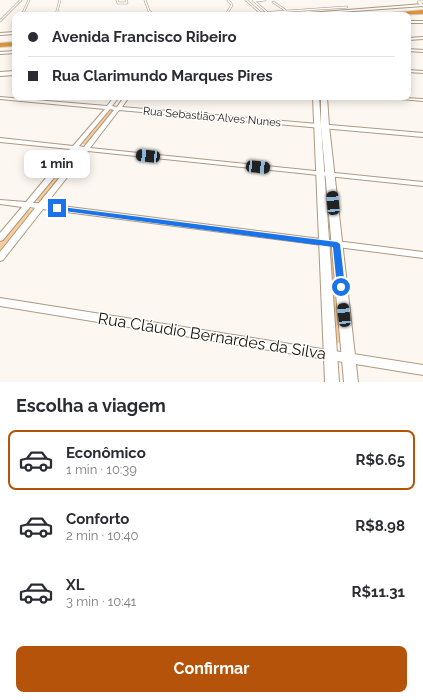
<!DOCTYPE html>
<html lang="pt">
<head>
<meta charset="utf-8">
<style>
	body { margin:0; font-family:Raleway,sans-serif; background:#f7f7f7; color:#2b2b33; height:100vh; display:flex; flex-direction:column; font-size:15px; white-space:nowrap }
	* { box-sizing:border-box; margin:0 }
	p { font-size:13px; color:#7c7c81 }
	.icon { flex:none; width:22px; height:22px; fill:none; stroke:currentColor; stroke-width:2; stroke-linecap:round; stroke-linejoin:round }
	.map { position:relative; height:382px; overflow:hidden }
	.side { display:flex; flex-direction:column; background:#fff; flex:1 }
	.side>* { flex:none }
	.top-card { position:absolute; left:12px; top:12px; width:399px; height:88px; border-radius:8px; box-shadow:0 2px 10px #0003; display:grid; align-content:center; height:88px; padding:0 16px; background:#fff }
	.end { position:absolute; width:18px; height:18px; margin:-9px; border:5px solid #1a73e8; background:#fff; box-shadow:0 0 0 2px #fff }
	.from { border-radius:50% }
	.bubble { position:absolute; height:28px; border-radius:8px; background:#fff; box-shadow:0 2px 10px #0003; font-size:13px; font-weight:700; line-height:28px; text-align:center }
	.car { position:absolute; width:12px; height:24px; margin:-12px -6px; border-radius:5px; box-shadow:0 0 3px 1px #0007; background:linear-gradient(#222 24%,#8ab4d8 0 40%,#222 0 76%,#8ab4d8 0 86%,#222 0) }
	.top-card b { display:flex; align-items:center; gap:14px; height:38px; font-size:15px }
	.top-card b+b { border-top:1px solid #e1e1e2 }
	.top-card i { width:10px; height:10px; background:#2b2b33 }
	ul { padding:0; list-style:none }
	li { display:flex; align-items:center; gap:12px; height:60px; margin:0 8px 6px; padding:0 8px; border:2px solid transparent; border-radius:8px }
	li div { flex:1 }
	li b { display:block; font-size:15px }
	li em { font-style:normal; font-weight:700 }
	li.current { border-color:#b45309 }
	li>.icon { width:36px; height:36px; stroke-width:1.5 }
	h2 { padding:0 16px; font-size:18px; line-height:48px }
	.primary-button { display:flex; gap:8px; margin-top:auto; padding:8px 16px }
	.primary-button a { flex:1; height:46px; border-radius:8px; background:#b45309; color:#fff; font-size:16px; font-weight:700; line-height:46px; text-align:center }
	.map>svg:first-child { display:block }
</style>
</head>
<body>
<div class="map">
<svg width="423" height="382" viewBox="0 0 423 382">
	<rect width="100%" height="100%" fill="#fcf7f1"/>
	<g fill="#facc9a">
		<path d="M112 109 114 111 87 145 82 144 108 111Z"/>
		<path d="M78 152 80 154 41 202 36 201 73 153Z"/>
		<path d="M31 209 34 210 0 255V243L26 211Z"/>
		<path d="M330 246 334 248 342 342 339 343 334 341 328 247Z"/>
	</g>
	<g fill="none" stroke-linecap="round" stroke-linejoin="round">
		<defs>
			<g id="service">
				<path d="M117 0 118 3H127L126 0"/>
				<path d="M145 0 149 11 154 15"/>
				<path d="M246 0 262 14"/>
				<path d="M253 0 270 15"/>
				<path d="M254 1 265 0"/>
				<path d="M273 2 285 10"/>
				<path d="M423 2H418L423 5"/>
				<path d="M261 13 347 7"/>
				<path d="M22 15 29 0"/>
				<path d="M56 15 60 0"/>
				<path d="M201 15 227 13 232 5 228 0"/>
				<path d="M0 21 21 0"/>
				<path d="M15 25 13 26 15 28"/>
			</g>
			<g id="minor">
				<path d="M423 4V6L299 15H284Z"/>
				<rect x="408" y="21" width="15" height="2"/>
				<path d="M15 32V34L0 35V33Z"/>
				<path d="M408 49 423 50V52L408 51Z"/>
				<path d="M15 51V53L0 54V52Z"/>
				<path d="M408 70 423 71V73L408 72Z"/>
				<path d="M0 97 107 106 114 97H119L112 106 117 107 124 97H129L122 107 423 133V137L119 110 90 148 423 182V186L88 151 46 204 423 252V258L43 209 3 260 0 261V252L35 208 30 207 3 240 0 241V233L22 207 0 204V200L26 202 70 149 0 142V138L73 146 105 109 0 99ZM110 109 114 110 84 147 79 146ZM77 150H82L39 203H33Z"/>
				<path d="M387 97 423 99V101L389 98Z"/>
				<path d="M0 298 423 365V375L0 306Z"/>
			</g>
			<g id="tertiary">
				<path d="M423 37V39L408 40V38Z"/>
				<path d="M15 71V75L0 76V72Z"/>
				<path d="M313 97H319L339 382H325Z"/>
				<path d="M321 97H327L329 126 358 382H344L321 126Z"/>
			</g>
			<g id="motorway">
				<path d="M423 10V14L387 15 390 13Z"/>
				<path d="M15 42V46L0 47V43Z"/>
			</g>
		</defs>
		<use href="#service" stroke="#af987f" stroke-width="2.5"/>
		<use href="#minor" stroke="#af987f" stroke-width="2"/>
		<use href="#tertiary" stroke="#af987f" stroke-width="2"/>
		<use href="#motorway" stroke="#d6d4d3" stroke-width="2"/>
		<use href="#service" stroke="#fff" stroke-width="1.5"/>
		<use href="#minor" fill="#fff" fill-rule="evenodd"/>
		<use href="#tertiary" fill="#fff" fill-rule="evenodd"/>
		<use href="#motorway" fill="#db9439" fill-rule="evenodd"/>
	</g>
	<path fill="#1a73e8" d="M54 206 337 242 340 244 345 287 341 290 337 287 333 247 57 210H54Z"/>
	<g text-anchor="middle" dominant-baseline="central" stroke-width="3" stroke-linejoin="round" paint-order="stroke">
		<g font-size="11" fill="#1a1108" stroke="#fff">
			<text transform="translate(212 117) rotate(5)">Rua Sebastião Alves Nunes</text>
		</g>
		<g font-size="16" fill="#1a1108" stroke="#fff">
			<text transform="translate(212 336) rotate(9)">Rua Cláudio Bernardes da Silva</text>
		</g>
	</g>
</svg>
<i class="end from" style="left:341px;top:287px"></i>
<i class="end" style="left:57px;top:208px"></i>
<div class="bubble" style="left:24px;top:150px;width:66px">1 min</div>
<i class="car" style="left:148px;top:156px;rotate:276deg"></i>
<i class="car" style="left:258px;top:167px;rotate:96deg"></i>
<i class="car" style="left:333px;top:203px;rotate:355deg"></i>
<i class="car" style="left:344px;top:315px;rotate:354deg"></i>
<div class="top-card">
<b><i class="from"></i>Avenida Francisco Ribeiro</b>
<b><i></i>Rua Clarimundo Marques Pires</b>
</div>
</div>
<section class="side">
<h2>Escolha a viagem</h2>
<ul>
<li class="current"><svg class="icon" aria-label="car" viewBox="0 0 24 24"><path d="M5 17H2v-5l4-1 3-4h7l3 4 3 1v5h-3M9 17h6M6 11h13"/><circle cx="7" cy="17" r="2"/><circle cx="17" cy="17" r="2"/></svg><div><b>Econômico</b><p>1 min · 10:39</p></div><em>R$6.65</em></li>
<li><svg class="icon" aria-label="car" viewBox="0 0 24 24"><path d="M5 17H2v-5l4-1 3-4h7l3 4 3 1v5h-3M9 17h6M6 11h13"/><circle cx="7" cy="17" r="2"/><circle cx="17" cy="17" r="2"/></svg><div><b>Conforto</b><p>2 min · 10:40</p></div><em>R$8.98</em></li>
<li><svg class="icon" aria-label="car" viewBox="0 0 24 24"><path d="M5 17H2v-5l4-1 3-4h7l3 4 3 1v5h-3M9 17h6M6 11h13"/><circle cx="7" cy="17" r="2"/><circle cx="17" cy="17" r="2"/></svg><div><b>XL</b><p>3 min · 10:41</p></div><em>R$11.31</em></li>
</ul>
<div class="primary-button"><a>Confirmar</a></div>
</section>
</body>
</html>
